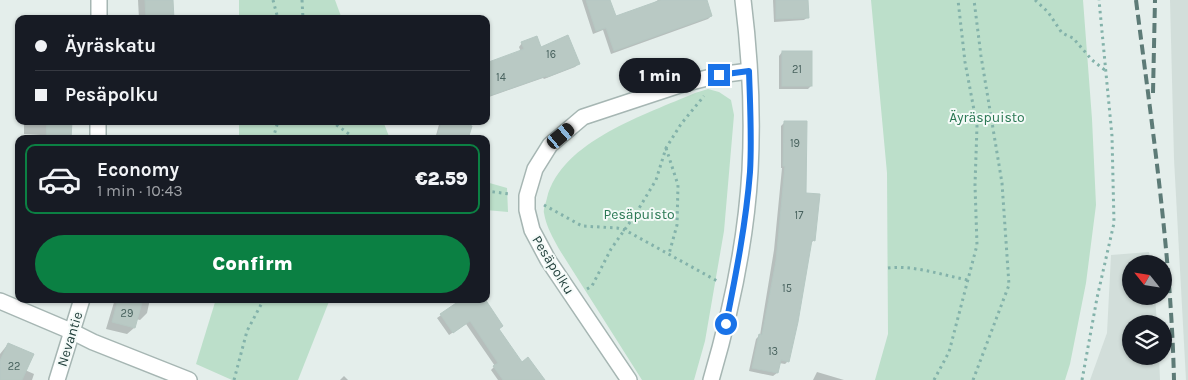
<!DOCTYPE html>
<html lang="en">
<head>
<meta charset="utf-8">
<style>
	body { margin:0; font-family:Karla,sans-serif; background:#242831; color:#f1f3f6; height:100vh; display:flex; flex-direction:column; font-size:19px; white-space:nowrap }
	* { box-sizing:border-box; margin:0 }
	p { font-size:16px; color:#9ea1a6 }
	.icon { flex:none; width:28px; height:28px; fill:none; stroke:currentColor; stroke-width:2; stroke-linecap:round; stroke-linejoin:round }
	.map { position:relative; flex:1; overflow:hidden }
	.sheet { position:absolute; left:15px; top:135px; width:475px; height:168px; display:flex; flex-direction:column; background:#171b24; border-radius:10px; box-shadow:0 1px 4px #0004 }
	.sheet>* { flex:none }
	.banner { position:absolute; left:15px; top:15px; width:475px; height:110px; border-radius:10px; box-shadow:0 1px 4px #0004; display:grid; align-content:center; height:110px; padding:0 20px; background:#171b24 }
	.needle { width:32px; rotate:300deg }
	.fabs { position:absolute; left:1122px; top:255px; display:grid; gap:10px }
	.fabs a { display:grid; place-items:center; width:50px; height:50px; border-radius:50%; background:#171b24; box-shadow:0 1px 4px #0004; font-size:25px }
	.end { position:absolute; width:22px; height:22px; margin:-11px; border:6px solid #1a73e8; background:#fff; box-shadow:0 0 0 2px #fff }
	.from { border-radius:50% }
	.bubble { position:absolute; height:35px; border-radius:18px; background:#171b24; box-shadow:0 1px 4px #0004; font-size:16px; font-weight:800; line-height:35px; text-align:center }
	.car { position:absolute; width:15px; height:30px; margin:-15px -8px; border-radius:6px; box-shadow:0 0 4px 1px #0007; background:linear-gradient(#222 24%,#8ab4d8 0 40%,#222 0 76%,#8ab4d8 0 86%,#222 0) }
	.banner b { display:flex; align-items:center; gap:18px; height:48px; font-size:19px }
	.banner b+b { border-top:1px solid #363941 }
	.banner i { width:12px; height:12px; background:#f1f3f6 }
	ul { padding:9px 0 0; list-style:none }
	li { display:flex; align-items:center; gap:15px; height:70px; margin:0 10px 8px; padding:0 10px; border:2px solid transparent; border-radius:10px }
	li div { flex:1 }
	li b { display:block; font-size:19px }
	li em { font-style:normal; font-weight:800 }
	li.active { border-color:#0b8043 }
	li>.icon { width:45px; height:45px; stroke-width:1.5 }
	.button { display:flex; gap:10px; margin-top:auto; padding:10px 20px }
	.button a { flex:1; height:58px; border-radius:30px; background:#0b8043; color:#fff; font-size:20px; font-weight:800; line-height:58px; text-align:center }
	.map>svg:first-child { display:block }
</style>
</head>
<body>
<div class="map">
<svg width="1188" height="380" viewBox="0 0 1188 380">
	<rect width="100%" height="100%" fill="#e4eeeb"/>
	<g fill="#d2deda">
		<path d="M1170 0H1188V380H1186L1174 159Z"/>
		<path d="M1149 252 1151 264H1131V296H1155L1157 324H1131V356H1159L1160 380H1090L1107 333 1111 255Z"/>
	</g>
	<g fill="#bcdfca">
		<path d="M239 0H335L342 19H239Z"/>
		<path d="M871 0H1083L1092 119 1096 205 1086 283 1070 364 1065 380H875L888 334 887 173Z"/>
		<path d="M708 89 719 92 731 100 734 115 724 231 705 341 694 380H642L559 249C553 238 546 226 544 213 543 209 546 203 547 198 561 141 647 114 695 93Z"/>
		<path d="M239 121H383L390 139H239Z"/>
		<path d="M486 182 507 188 508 212 486 210Z"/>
		<path d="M216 299H330L298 380H232L196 364Z"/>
	</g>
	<g fill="#0003">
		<path d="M138 0H172L173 19H139Z"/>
		<path d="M582 0H609L615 18 649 6 658 0H706L711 16 708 19 611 54 603 30 593 34Z"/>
		<path d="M773 0H807L808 17 804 20 774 22Z"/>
		<path d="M522 43 541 48 578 64 575 67 544 79 543 78 486 98V64L521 52 519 47Z"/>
		<path d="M782 52 811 86 808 89H779V56Z"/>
		<path d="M24 121H71L70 139H40V135L24 134Z"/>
		<path d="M440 121H453L467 139H435Z"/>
		<path d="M785 122 805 194 814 240 811 243 788 361 785 364 779 363 777 373 773 376 749 371 756 339 760 335 774 250 782 168H781V126Z"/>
		<path d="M19 251V266L16 265Z"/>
		<path d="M115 299H150L147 313 140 320 136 319 134 328 127 334 106 329Z"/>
		<path d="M464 299H484L502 326 497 330 521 364 543 380H498L491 370 495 366 466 324 449 335 437 318Z"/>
		<path d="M8 344 25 370 34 374 32 380H0V354Z"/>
		<path d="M817 372 844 380H813Z"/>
		<path d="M344 376 348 380H340Z"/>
	</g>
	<g fill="#b9c9c4" stroke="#b6c8c3">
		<path d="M145 0H173L174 19H146Z"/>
		<path d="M586 0H610L616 16 661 0H707L712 16 614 51 606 28 596 31Z"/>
		<path d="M776 0H808L809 18 776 19Z"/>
		<path d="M568 35 580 64 547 77 546 76 486 97V63L524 49 521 42 537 36 541 47Z"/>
		<rect x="782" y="51" width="30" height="35"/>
		<path d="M47 121H72L71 139H46Z"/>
		<path d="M442 121H457L472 126 468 139H436Z"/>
		<path d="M784 121H807L806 193 820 194 815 241 812 240 798 322 789 362 781 360 778 373 752 368 759 334 762 335 776 261 785 166H783Z"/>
		<path d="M118 299H143L135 328 112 322Z"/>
		<path d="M462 299H485L503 326 499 329 522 362 528 357 545 380H503L493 366 498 363 470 321 453 333 440 314Z"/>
		<path d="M8 343 34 354 22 380H0V361Z"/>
	</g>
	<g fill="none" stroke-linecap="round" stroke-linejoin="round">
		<defs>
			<g id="minor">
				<path d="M99 19V0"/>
				<path d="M98 139V121"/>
				<path d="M0 301 73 332 93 342 189 380"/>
				<path d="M57 380 82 299"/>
				<path d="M629 380 548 260 532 230 527 210V196L535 169 550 145 583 117 683 84 719 75 749 71"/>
				<path d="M711 380C731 312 746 241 750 171 753 115 750 56 743 0"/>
			</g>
		</defs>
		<use href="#minor" stroke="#a6b6b3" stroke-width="18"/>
		<g stroke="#83b2aa" stroke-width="3" stroke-dasharray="2.5 4" stroke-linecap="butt">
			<path d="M273 0 278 19"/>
			<path d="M302 0 303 19"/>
			<path d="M1035 0 1048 12 1062 33 1073 38 1092 60 1106 71"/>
			<path d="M331 121 356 139"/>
			<path d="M273 139 278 121"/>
			<path d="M666 148 678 185 677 225 669 254"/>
			<path d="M486 191 510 194"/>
			<path d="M544 205 582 226 617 228 625 230 719 282"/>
			<path d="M888 268C915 265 941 275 968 280"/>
			<path d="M587 289 592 286 611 249 635 215 656 180 666 148 681 124 704 96"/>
			<path d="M234 380 247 331 264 299"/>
			<path d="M934 380 949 352 977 245 975 185 977 126 965 62 958 0"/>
			<path d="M973 380 1009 285 1002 183 981 56 974 0"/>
			<path d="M1082 380 1097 298 1114 223 1112 136 1099 0"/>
		</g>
		<use href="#minor" stroke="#fff" stroke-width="15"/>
		<g stroke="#5d7b77" stroke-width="4" stroke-dasharray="10 5" stroke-linecap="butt">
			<path d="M1136 0C1152 126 1171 253 1174 380"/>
			<path d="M1153 93 1155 0"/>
		</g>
	</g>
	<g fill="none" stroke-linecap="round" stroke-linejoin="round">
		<path stroke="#1a73e8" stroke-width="6" d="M719 75 749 71C750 104 752 138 750 172 746 223 736 274 726 324"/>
	</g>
	<g text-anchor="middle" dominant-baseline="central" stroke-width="4" stroke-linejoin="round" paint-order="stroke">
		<g font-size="11" fill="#48625e">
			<text x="551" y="54">16</text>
			<text x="797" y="69">21</text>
			<text x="501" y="77">14</text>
			<text x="795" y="143">19</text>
			<text x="799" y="215">17</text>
			<text x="787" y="288">15</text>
			<text x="127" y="313">29</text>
			<text x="773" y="351">13</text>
			<text x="14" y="366">22</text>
		</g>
		<g font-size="14" fill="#2b7854" stroke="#f4faf8">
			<text x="987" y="117">Äyräspuisto</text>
			<text x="639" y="214">Pesäpuisto</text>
		</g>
		<g font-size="14" fill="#22403c" stroke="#f4faf8">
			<text transform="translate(553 265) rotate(58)">Pesäpolku</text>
			<text transform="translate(70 339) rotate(-73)">Nevantie</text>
		</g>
	</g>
</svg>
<div class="fabs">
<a><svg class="needle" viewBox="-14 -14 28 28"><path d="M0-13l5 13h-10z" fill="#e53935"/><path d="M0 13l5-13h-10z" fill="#9ea1a6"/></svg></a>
<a><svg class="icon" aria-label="layers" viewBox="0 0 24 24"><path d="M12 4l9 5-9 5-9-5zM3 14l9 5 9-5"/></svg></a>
</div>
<i class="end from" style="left:726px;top:324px"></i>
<i class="end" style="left:719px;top:75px"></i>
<div class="bubble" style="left:619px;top:58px;width:82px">1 min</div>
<i class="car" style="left:561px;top:136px;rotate:50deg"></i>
<div class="banner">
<b><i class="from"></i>Äyräskatu</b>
<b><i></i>Pesäpolku</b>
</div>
<section class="sheet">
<ul>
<li class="active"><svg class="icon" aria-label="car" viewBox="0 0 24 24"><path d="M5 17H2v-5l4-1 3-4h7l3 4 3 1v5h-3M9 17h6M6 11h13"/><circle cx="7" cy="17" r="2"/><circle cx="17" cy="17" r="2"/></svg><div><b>Economy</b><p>1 min · 10:43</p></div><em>€2.59</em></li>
</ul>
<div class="button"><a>Confirm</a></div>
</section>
</div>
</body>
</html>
